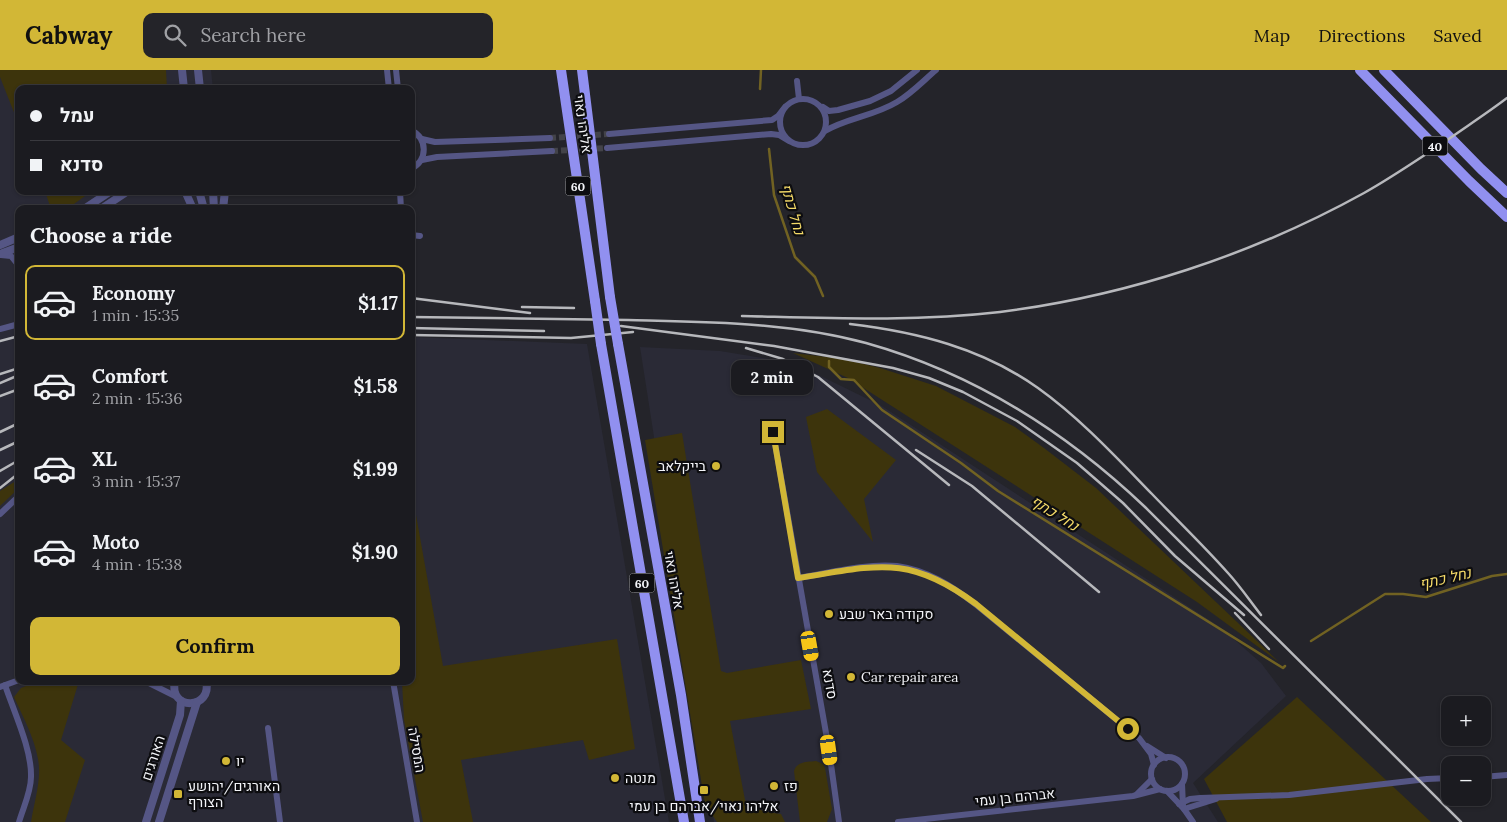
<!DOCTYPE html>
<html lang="en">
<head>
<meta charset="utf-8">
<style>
	body { margin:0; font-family:Lora,Heebo,serif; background:#242429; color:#f1f3f6; height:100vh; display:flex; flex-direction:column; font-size:19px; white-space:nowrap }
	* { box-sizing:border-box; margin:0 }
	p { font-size:16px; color:#a0a1a5 }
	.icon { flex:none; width:28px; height:28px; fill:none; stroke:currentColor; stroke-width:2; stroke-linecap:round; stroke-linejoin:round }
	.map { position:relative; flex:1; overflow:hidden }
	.drawer { position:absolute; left:15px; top:135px; width:400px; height:480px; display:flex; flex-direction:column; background:#1b1b20; border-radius:10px; box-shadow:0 1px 4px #0004,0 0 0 1px #39393e }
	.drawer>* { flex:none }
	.top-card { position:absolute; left:15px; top:15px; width:400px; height:110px; border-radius:10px; box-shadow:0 1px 4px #0004,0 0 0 1px #39393e; display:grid; align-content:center; height:110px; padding:0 15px; background:#1b1b20 }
	.tools { position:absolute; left:1441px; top:626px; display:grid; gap:10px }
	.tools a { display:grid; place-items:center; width:50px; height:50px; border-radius:10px; background:#1b1b20; box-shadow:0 1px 4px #0004,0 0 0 1px #39393e; font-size:25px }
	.end { position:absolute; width:22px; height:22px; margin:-11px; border:6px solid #d2b736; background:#111; box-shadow:0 0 0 2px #111 }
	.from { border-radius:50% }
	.bubble { position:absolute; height:35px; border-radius:10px; background:#1b1b20; box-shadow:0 1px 4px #0004,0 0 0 1px #39393e; font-size:16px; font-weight:700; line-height:35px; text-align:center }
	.car { position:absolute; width:15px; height:30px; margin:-15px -8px; border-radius:6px; box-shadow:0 0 4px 1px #0007; background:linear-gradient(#f5c518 24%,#345 0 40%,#f5c518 0 76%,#345 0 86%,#f5c518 0) }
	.top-card b { display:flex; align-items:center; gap:18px; height:48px; font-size:19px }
	.top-card b+b { border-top:1px solid #39393e }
	.top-card i { width:12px; height:12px; background:#f1f3f6 }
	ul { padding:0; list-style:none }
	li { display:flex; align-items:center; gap:15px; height:75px; margin:0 10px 8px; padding:0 5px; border:2px solid transparent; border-radius:10px }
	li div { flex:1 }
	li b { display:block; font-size:19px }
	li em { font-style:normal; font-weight:700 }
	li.selected { border-color:#d2b736 }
	li>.icon { width:45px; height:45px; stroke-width:1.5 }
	h2 { padding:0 15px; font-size:22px; line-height:60px }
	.action { display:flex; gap:10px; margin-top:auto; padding:10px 15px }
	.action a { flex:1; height:58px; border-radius:10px; background:#d2b736; color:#111; font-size:20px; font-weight:700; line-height:58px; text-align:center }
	header { display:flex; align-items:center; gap:30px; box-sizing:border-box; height:70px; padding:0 25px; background:#d2b736; color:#111 }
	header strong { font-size:24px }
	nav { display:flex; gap:28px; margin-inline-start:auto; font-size:18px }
	.search { width:350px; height:45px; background:#242429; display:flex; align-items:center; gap:12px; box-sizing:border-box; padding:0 18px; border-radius:10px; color:#a0a1a5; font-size:19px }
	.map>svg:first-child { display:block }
</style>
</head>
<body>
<header>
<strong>Cabway</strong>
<div class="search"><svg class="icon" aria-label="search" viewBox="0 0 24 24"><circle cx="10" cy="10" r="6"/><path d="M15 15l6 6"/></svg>Search here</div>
<nav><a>Map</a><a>Directions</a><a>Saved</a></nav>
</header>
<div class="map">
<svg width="1507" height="752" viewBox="0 0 1507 752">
	<rect width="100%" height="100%" fill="#24242a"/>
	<g fill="#2a2a36">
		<path d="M0 0H211L213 19H19V121H222L223 139H19V611H411V267L587 274 669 752H0Z"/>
		<path d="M640 277 720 281 794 293 880 335 1220 557 1261 593 1286 626 1193 713 1218 752H714Z"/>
	</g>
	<g fill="#3d340c">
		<path d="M0 0H166L167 19H19V55L0 7Z"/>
		<path d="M45 121H92L67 139H51Z"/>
		<path d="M793 283 843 289 880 298 936 316 1015 357 1044 378 1096 418 1279 592 1197 532 848 308Z"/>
		<path d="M827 339 896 390 864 429 873 472 817 402 806 347Z"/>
		<path d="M682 363 721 601 727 603 801 590 811 639 730 651 745 730C755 741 767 742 781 744L785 752H717L705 734 645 370Z"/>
		<path d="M19 409V418L0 436V421Z"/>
		<path d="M411 417 443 596 617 569 635 679 589 690 583 670 461 690 473 752H423L404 650 402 611H411Z"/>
		<path d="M38 611H79L61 670 85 690 65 752H31C34 732 42 709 38 689 34 667 23 647 14 627L21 618Z"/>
		<path d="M1297 627 1431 752H1227L1204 709Z"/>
		<path d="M816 691 823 694 825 698 832 739 827 752H800L794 701C797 691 808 692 816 691Z"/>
	</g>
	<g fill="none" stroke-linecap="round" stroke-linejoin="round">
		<g stroke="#716222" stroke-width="2.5">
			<path d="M760 19 761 0"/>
			<path d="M769 79 774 125 795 187 815 207 823 226"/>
			<path d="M829 291V297L841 309 854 310 882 340 961 393 998 421 1283 598 1285 596"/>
			<path d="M1311 571 1385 524H1403L1426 527 1492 506 1507 504"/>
		</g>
		<g stroke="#434349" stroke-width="6" stroke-dasharray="6 3" stroke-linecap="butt">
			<path d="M550 68 609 64"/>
			<path d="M552 81 607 78"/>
		</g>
		<g stroke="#555685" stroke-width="6">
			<path d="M387 0 389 19"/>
			<path d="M396 0 398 19"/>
			<path d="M797 11 799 29"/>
			<circle cx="803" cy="52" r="23"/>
			<path d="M823 37 829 41 838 40 870 31 891 21 917 0"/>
			<path d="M411 60C428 69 428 90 411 99"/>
			<path d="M825 61C847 48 874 46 897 32 911 24 923 11 936 0"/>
			<path d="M609 64 772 50 778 46 785 37"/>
			<path d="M422 69 435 72 550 68"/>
			<path d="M607 78 771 64 779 65 789 71"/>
			<path d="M422 90 437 87 552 81"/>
			<path d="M400 121 401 139"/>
			<path d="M411 165 420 166"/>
			<path d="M1 185 11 186 19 196"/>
			<path d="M0 259 19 254"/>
			<path d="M773 362 829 680 839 752"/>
			<path d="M0 444 19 426"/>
			<path d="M798 508C829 503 866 493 897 496 927 500 952 516 975 534L1139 668 1151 684 1154 695"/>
			<path d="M145 611 177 627"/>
			<path d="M393 611 417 752"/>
			<path d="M5 615C14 642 32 680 31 707 31 722 23 738 19 752"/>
			<path d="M0 617 19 610"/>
			<path d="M268 658 280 752"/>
			<path d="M1147 676 1166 688"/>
			<circle cx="1168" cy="704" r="17"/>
			<path d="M1482 707 1507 705"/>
			<path d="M1182 714 1183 736"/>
			<path d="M1167 721 1184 739 1193 752"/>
			<path d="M1137 724 1152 709"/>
			<path d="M1179 734 1190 729 1200 728 1289 725 1427 709 1450 708"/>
			<path d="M1184 739 1216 729"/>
			<path d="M898 752 1133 726 1160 719"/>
		</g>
		<g stroke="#555685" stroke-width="8">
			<path d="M182 0 184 19"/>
			<path d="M198 0 200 19"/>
			<path d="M185 121 193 139"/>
			<path d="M199 121 204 139"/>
			<path d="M213 121 214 139"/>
			<path d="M84 139 111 121"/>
			<path d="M101 139 128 121"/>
			<path d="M223 139 225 121"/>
			<path d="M0 175 19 167"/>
			<path d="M0 184 19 177"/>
			<path d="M175 611C168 641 213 640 206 611"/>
			<path d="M146 752 180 645 181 631"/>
			<path d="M159 752 197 632"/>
		</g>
		<g stroke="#9190f0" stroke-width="10">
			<path d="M561 0 595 231"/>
			<path d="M582 0 610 227"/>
			<path d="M1360 0 1469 111 1507 147"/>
			<path d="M1384 0 1481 99 1507 123"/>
			<path d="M601 274 684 752"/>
			<path d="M618 274 681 625 700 752"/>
		</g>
		<g stroke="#b7b8bc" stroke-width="2.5">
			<path d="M411 228 530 243"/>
			<path d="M522 237 574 238"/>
			<path d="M742 246C828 248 914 252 1000 242 1126 226 1252 185 1364 123 1391 108 1417 90 1443 73 1464 58 1486 44 1507 28"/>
			<path d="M411 247C483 248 556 249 628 250 708 252 788 252 866 273 973 303 1065 361 1145 437L1461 752"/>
			<path d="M850 254C917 262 982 278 1038 318 1080 348 1116 387 1152 424 1177 450 1204 476 1228 503 1240 516 1250 531 1261 545"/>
			<path d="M621 256 774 276 893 298 929 308 963 322 1017 351 1077 393 1123 433 1175 486 1244 545"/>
			<path d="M411 258 544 261"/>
			<path d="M411 265 571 268 633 262"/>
			<path d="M0 271 19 266"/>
			<path d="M746 278 783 289 818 307 949 415"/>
			<path d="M0 304 19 298"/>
			<path d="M0 313 19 305"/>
			<path d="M0 326 19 319"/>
			<path d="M0 362 19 353"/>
			<path d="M0 380 19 371"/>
			<path d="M916 380 972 416 1099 522"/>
			<path d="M0 401 19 390"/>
			<path d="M0 418 19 403"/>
			<path d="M1235 543 1269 579"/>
		</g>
		<g stroke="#9190f0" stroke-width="10">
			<path d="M610 227 618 274"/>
			<path d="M595 231 601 274"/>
		</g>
	</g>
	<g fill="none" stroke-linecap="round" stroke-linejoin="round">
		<path stroke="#d2b736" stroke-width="6" d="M773 362 798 508C876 496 908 483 976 534L1128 659"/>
	</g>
	<g fill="#d2b736" stroke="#0d0d10" stroke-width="2">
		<circle cx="716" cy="396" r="5"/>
		<circle cx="829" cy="544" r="5"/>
		<circle cx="851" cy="607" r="5"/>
		<circle cx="226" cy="691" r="5"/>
		<circle cx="615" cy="708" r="5"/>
		<circle cx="774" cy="716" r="5"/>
		<rect x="699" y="715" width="10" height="10" rx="2.5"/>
		<rect x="173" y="719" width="10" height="10" rx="2.5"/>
	</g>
	<g text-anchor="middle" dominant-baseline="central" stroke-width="4.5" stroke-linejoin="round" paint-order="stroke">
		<g fill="#0d0d10" stroke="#aeafb2" stroke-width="1">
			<rect x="1422.5" y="66.5" width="25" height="19" rx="4"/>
			<rect x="565.5" y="106.5" width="25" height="19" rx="4"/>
			<rect x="629.5" y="503.5" width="25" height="19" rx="4"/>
		</g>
		<g font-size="12" font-weight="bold" fill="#f3f4f8">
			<text x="1435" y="76">40</text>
			<text x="578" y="116">60</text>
			<text x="642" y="513">60</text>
		</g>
		<g font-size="14" fill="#f3f4f8" stroke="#0d0d10">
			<text transform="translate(583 54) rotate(82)">אליהו נאוי</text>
			<text transform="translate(674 510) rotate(80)">אליהו נאוי</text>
			<text transform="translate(830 614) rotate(80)">סדנא</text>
			<text transform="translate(417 680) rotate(80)">המסילה</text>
			<text transform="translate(153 688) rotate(-72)">האורגים</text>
			<text transform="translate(1015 727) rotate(-6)">אברהם בן עמי</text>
		</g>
		<g font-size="14" fill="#f3f4f8" stroke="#0d0d10" text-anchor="start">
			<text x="706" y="396" text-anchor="end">בייקלאב</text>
			<text x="839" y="544">סקודה באר שבע</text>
			<text x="861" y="607">Car repair area</text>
			<text x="236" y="691">יו</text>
			<text x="625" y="708">מנטה</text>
			<text x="188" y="716">האורגים/יהושע<tspan x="188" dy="16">הצורף</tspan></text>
			<text x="784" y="716">פז</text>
			<text x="704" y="736" text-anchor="middle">אליהו נאוי/אברהם בן עמי</text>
		</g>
		<g font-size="15" font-style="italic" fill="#f4da68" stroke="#0d0d10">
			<text transform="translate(793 139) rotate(74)">נחל כתף</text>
			<text transform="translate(1055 443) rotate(32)">נחל כתף</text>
			<text transform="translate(1445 508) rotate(-13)">נחל כתף</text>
		</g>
	</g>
</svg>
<div class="tools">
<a>+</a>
<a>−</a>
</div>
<i class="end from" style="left:1128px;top:659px"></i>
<i class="end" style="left:773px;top:362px"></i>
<div class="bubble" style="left:731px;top:290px;width:82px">2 min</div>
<i class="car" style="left:810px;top:576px;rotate:170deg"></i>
<i class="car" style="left:829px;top:680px;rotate:172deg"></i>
<div class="top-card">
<b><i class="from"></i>עמל</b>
<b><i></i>סדנא</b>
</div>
<section class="drawer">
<h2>Choose a ride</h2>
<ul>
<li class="selected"><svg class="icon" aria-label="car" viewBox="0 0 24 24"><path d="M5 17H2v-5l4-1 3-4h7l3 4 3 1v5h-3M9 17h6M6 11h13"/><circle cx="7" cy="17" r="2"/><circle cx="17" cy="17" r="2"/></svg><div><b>Economy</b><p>1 min · 15:35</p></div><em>$1.17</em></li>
<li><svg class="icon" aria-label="car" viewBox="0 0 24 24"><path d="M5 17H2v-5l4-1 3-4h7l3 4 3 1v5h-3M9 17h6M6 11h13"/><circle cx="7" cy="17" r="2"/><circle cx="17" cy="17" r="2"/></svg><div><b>Comfort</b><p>2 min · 15:36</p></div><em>$1.58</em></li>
<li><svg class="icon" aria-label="car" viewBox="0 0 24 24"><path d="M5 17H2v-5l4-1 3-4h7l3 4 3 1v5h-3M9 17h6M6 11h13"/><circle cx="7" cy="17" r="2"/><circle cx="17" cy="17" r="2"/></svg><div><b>XL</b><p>3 min · 15:37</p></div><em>$1.99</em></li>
<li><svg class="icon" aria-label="car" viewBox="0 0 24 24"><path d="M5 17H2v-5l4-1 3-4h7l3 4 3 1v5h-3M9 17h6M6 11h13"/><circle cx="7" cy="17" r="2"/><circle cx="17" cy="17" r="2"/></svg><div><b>Moto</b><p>4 min · 15:38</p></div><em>$1.90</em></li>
</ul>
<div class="action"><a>Confirm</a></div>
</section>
</div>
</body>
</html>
